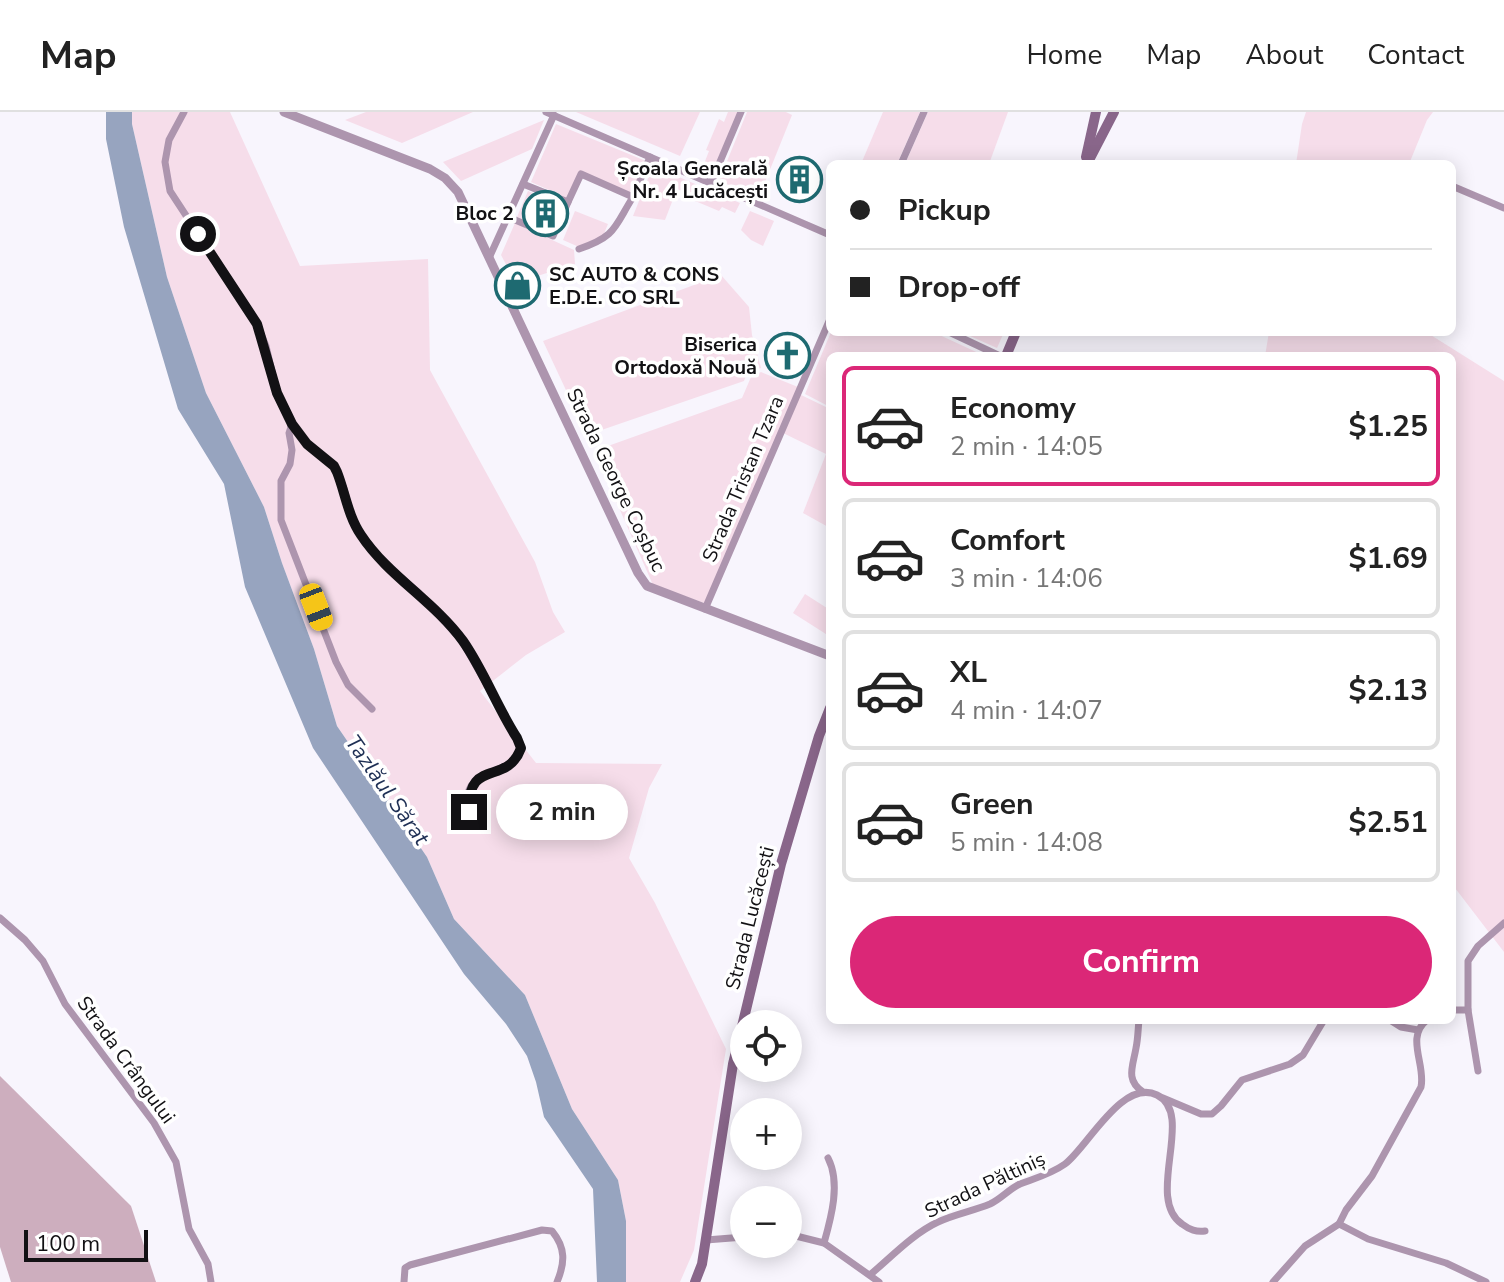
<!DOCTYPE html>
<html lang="en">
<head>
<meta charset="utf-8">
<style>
	body { margin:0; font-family:"Nunito Sans",sans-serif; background:#f6f6f6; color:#222; height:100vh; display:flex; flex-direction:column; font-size:30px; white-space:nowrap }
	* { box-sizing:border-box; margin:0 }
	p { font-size:26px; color:#767676 }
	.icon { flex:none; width:44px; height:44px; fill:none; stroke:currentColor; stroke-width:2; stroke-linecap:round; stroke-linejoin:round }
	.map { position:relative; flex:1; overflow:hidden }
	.panel { position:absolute; left:826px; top:240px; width:630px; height:672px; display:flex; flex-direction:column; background:#fff; border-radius:12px; box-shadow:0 4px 20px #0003 }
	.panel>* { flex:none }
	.top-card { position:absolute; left:826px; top:48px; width:630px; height:176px; border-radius:12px; box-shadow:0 4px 20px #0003; display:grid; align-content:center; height:176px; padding:0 24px; background:#fff }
	.buttons { position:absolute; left:730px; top:898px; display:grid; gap:16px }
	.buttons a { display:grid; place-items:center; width:72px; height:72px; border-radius:50%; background:#fff; box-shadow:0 4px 20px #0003; font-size:40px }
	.scale { position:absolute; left:24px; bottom:20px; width:124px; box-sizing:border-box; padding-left:8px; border:4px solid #121114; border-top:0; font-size:22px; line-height:28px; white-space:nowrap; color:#121114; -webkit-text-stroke:6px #fff; paint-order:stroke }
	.end { position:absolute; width:36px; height:36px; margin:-18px; border:10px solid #121114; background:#fff; box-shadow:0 0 0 4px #fff }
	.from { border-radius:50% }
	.bubble { position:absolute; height:56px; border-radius:28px; background:#fff; box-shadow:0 4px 20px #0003; font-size:26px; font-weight:700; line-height:56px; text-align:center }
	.car { position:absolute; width:24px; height:48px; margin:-24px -12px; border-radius:10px; box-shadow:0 0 6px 2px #0007; background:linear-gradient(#f5c518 24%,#345 0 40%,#f5c518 0 76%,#345 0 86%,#f5c518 0) }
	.top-card b { display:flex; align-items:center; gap:28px; height:76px; font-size:30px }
	.top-card b+b { border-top:2px solid #e0e0e0 }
	.top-card i { width:20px; height:20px; background:#222 }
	ul { padding:14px 0 0; list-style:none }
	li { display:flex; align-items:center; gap:24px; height:120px; margin:0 16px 12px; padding:0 8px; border:4px solid #e0e0e0; border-radius:12px }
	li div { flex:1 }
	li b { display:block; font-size:30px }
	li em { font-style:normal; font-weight:700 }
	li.on { border-color:#db2777 }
	li>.icon { width:72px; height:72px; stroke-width:1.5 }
	.primary-button { display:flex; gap:16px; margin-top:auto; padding:16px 24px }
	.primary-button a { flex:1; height:92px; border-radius:48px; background:#db2777; color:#fff; font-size:32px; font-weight:700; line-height:92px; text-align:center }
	header { display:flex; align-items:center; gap:48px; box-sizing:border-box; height:112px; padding:0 40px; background:#fff; border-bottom:2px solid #e0e0e0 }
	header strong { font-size:38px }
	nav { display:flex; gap:44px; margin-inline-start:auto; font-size:28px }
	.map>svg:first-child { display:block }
</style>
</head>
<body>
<header>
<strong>Map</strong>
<nav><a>Home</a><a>Map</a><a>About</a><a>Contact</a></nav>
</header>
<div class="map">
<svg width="1504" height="1170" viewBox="0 0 1504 1170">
	<rect width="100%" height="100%" fill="#f8f5fd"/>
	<g fill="#f6ddea">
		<path d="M132 0H230L300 154 428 147 430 258 535 450 553 500 565 520 526 543 480 579 536 651 662 652 649 676 629 746 655 791 726 937 694 1138 680 1170H626V1109L618 1068 572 997 525 883 454 807 427 745 337 614 314 537 282 451 264 395 206 281 167 165 132 12Z"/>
		<path d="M366 0H473L402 31 345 8Z"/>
		<path d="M576 0H700L680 44Z"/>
		<path d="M728 0H738L712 60 702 57 709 39 706 38 719 7 724 10Z"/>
		<path d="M747 0H786L792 3 759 85 719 69Z"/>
		<path d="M883 0H920L897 52H861Z"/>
		<path d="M928 0H1008L989 52H905Z"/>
		<path d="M1306 0H1433L1427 8 1409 52H1296L1302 12Z"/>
		<path d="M544 8 532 37 461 69 443 50Z"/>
		<path d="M556 12 646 49 631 81 580 59 567 86 531 70Z"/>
		<path d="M653 54 740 91 735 101 722 95 719 99 688 86 690 82 677 77 665 108 633 104Z"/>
		<path d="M528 79 563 94 552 121 517 105Z"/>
		<path d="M575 99 608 112 603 124 579 135 563 128Z"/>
		<path d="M750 99 774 109 763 134 751 128 741 118Z"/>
		<path d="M515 111 574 138 575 152 528 167 522 165 516 155 509 158 501 143Z"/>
		<path d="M721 163 749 195 752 223 761 256 747 261 744 269 587 323 543 229Z"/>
		<path d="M831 220H933L985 244H830V295L805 282Z"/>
		<path d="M961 220H1004L997 236Z"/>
		<path d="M1269 220H1426L1504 269V840L1452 772V244H1265Z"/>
		<path d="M761 260 798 275 707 492 653 473 594 339 742 286 751 265Z"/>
		<path d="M797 281 830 297V416L803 401 826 342 781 320Z"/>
		<path d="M805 482 830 498 829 524 793 501Z"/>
	</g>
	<path fill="#cdaebe" d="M0 964 131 1094 156 1170H11L0 1135Z"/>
	<path fill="#97a4bf" d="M106 0H132V12L167 165 206 281 264 395 282 451 314 537 337 614 427 745 454 807 525 883 572 997 618 1068 626 1109V1170H597L593 1077 544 1005 536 970 527 944 506 912 464 862 313 636 245 475 224 372 178 297 124 115 106 27Z"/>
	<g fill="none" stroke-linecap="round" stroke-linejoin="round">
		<g stroke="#ad95ae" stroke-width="7">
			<path d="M184 0 169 28 165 50 170 79 257 212 266 234 277 281 292 312 289 321 292 338 290 352 281 369V408L336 550 348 573 372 597"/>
			<path d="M546 0 830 123"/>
			<path d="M901 52 924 0"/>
			<path d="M711 71 741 0"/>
			<path d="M1452 74 1504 96"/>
			<path d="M568 90 581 62 633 85 650 45"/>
			<path d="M508 105 553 124 568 90 523 72"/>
			<path d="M579 137C617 124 614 115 633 85"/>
			<path d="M489 146 554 3"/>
			<path d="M949 220 1000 244"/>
			<path d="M292 312 307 332 334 354 344 377 352 406 361 423 386 453 419 481 462 529 517 626 521 636C511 664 472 656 468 682 467 692 469 705 469 715"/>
			<path d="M705 497 830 207"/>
			<path d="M0 806 25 828 43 849 65 892 154 1011 176 1050 189 1117 208 1152 211 1170"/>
			<path d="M1452 898H1468"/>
			<path d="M1139 908C1138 917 1138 927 1136 936 1133 954 1125 968 1143 980"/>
			<path d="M1390 908 1401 915 1418 918"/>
			<path d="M1478 959 1468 898V849L1478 834 1504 811"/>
			<path d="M1163 986 1201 1002H1212L1221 994 1242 968 1290 952 1303 943 1324 908"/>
			<path d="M1339 1112 1368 1127 1446 1151 1486 1170"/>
			<path d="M788 1122 824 1131 879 1170"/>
			<path d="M706 1128 744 1125"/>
			<path d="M824 1131C831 1106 841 1071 828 1046"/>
			<path d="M871 1162C891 1145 914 1121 938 1110 955 1102 973 1099 990 1092 1001 1087 1009 1077 1020 1072 1036 1066 1051 1062 1065 1052 1087 1036 1122 966 1157 983 1196 1002 1144 1086 1182 1112 1190 1118 1196 1120 1205 1119"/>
			<path d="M404 1170 405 1156 410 1153 542 1118 552 1119C566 1136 565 1151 557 1170"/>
			<path d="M1273 1170 1305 1134 1339 1112 1346 1098 1372 1064 1421 975C1426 953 1405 925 1427 908"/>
		</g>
		<path stroke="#ad95ae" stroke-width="9" d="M284 0 430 57 445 66 458 80 638 461 647 474 830 544"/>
		<g stroke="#89668a" stroke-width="10">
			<path d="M1086 45 1096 0"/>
			<path d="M1087 52 1114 0"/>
			<path d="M1006 244 1016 220"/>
			<path d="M695 1170 702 1152 733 952 781 752 819 624 830 596"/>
		</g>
	</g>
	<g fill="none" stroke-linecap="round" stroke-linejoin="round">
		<path stroke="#121114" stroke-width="10" d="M198 122 257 212 277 281 292 312 307 332 334 354 337 360C345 380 348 404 361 423 388 464 434 489 463 529 484 559 497 595 517 626L521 636C507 675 467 644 469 700"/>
	</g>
	<defs>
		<symbol id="building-ring" viewBox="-11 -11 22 22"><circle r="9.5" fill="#fff" stroke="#1e6a71" stroke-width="1.5"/><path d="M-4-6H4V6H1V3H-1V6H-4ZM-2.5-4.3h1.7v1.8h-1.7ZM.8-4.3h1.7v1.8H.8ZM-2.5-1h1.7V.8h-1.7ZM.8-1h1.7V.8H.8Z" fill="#1e6a71"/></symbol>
		<symbol id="shop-ring" viewBox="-11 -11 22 22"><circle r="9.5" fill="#fff" stroke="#1e6a71" stroke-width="1.5"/><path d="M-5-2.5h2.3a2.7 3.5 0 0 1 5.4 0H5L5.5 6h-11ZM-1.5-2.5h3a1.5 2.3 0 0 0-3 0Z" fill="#1e6a71"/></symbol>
		<symbol id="church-ring" viewBox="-11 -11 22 22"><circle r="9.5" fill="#fff" stroke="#1e6a71" stroke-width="1.5"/><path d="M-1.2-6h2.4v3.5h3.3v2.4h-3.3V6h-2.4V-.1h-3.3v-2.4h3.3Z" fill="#1e6a71"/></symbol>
	</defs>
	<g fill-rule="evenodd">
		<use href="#building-ring" x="774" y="42" width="51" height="51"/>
		<use href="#building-ring" x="520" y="76" width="51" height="51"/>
		<use href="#shop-ring" x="492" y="148" width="51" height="51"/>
		<use href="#church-ring" x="762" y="218" width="51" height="51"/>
	</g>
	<g text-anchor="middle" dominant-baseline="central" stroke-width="7" stroke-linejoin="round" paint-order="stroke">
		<g font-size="20" font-weight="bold" fill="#121114" stroke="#fff" text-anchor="end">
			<text x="768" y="56">Școala Generală<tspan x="768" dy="23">Nr. 4 Lucăcești</tspan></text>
			<text x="514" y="101">Bloc 2</text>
			<text x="549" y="162" text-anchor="start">SC AUTO &amp; CONS<tspan x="549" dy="23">E.D.E. CO SRL</tspan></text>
			<text x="757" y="232">Biserica<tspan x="757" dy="23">Ortodoxă Nouă</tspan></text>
		</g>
		<g font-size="20" fill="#121114" stroke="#fff">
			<text transform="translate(743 367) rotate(-67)">Strada Tristan Tzara</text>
			<text transform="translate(616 368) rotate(64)">Strada George Coșbuc</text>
			<text transform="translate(750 806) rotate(-76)">Strada Lucăcești</text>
			<text transform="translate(126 948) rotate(54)">Strada Crângului</text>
			<text transform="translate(985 1073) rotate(-25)">Strada Păltiniș</text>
		</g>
		<g font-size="22" font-style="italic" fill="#1e2f54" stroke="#fff">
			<text transform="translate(387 678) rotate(55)">Tazlăul Sărat</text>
		</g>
	</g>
</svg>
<div class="buttons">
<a><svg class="icon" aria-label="locate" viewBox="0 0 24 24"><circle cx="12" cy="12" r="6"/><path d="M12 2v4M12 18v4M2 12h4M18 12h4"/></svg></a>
<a>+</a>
<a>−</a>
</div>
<div class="scale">100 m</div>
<i class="end from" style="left:198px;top:122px"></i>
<i class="end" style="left:469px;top:700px"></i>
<div class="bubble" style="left:496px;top:672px;width:132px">2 min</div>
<i class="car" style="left:316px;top:495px;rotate:159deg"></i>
<div class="top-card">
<b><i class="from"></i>Pickup</b>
<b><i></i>Drop-off</b>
</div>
<section class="panel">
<ul>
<li class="on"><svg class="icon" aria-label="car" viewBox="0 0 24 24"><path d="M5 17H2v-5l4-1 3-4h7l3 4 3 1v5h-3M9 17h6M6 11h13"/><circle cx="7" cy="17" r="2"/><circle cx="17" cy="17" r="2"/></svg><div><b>Economy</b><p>2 min · 14:05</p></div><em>$1.25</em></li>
<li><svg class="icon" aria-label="car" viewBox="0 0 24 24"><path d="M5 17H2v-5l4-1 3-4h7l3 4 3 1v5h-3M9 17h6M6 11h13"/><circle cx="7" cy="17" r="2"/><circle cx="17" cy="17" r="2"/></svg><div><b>Comfort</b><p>3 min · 14:06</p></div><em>$1.69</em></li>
<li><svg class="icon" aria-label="car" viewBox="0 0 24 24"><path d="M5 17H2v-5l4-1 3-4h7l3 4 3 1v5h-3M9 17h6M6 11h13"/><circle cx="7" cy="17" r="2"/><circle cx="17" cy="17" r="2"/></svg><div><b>XL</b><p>4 min · 14:07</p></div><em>$2.13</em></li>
<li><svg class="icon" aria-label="car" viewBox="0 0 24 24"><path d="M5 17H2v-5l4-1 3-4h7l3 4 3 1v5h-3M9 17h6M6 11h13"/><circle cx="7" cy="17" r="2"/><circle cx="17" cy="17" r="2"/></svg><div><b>Green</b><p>5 min · 14:08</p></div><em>$2.51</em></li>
</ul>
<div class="primary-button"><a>Confirm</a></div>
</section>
</div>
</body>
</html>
